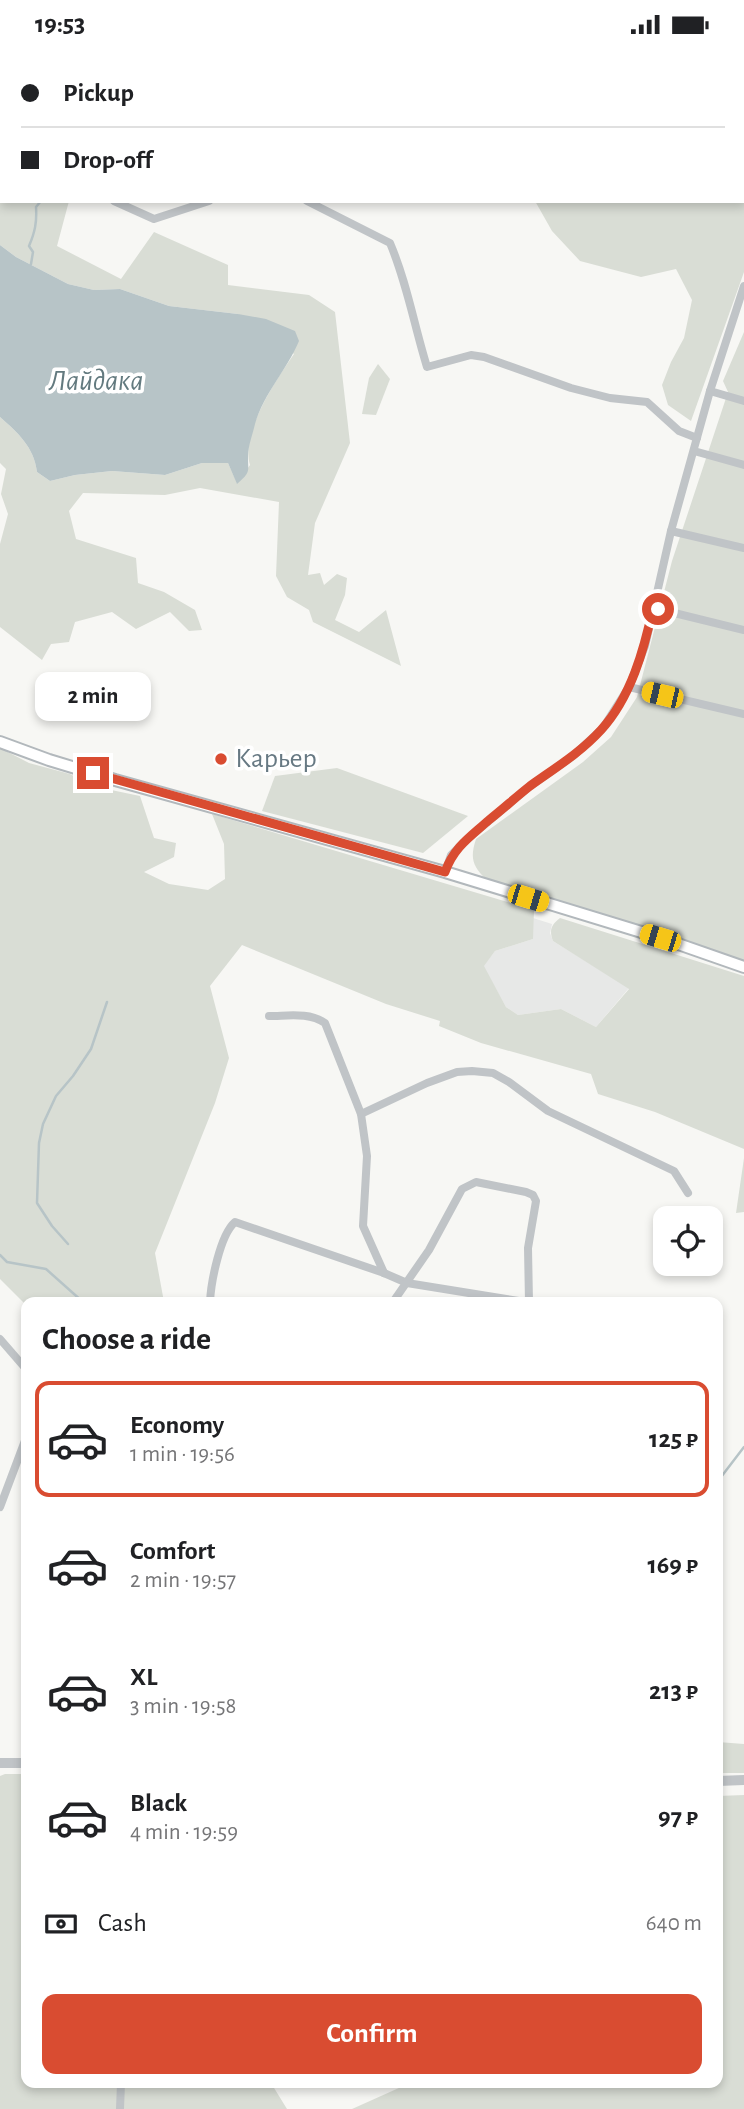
<!DOCTYPE html>
<html lang="en">
<head>
<meta charset="utf-8">
<style>
	body { margin:0; font-family:"Alegreya Sans",sans-serif; background:#f6f6f6; color:#202124; height:100vh; display:flex; flex-direction:column; font-size:26px; white-space:nowrap }
	* { box-sizing:border-box; margin:0 }
	p { font-size:23px; color:#757577 }
	.icon { flex:none; width:38px; height:38px; fill:none; stroke:currentColor; stroke-width:2; stroke-linecap:round; stroke-linejoin:round }
	.map { position:relative; flex:1; overflow:hidden }
	.sheet { position:absolute; left:21px; top:1248px; width:702px; height:791px; display:flex; flex-direction:column; background:#fff; border-radius:14px; box-shadow:0 4px 10px #0003 }
	.sheet>* { flex:none }
	.top-card { position:absolute; left:0px; top:0px; width:746px; height:154px; box-shadow:0 4px 10px #0003; display:grid; align-content:center; height:154px; padding:0 21px; background:#fff }
	.tools { position:absolute; left:653px; top:1157px; display:grid; gap:14px }
	.tools a { display:grid; place-items:center; width:70px; height:70px; border-radius:14px; background:#fff; box-shadow:0 4px 10px #0003; font-size:35px }
	.end { position:absolute; width:32px; height:32px; margin:-16px; border:9px solid #d94c31; background:#fff; box-shadow:0 0 0 4px #fff }
	.from { border-radius:50% }
	.bubble { position:absolute; height:49px; border-radius:14px; background:#fff; box-shadow:0 4px 10px #0003; font-size:23px; font-weight:600; line-height:49px; text-align:center }
	.car { position:absolute; width:21px; height:42px; margin:-21px -10px; border-radius:9px; box-shadow:0 0 5px 2px #0007; background:linear-gradient(#f5c518 24%,#345 0 40%,#f5c518 0 76%,#345 0 86%,#f5c518 0) }
	.top-card b { display:flex; align-items:center; gap:24px; height:66px; font-size:26px }
	.top-card b+b { border-top:2px solid #e0e0e0 }
	.top-card i { width:18px; height:18px; background:#202124 }
	ul { padding:0; list-style:none }
	li { display:flex; align-items:center; gap:21px; height:116px; margin:0 14px 10px; padding:0 7px; border:4px solid transparent; border-radius:14px }
	li div { flex:1 }
	li b { display:block; font-size:26px }
	li em { font-style:normal; font-weight:600 }
	li.on { border-color:#d94c31 }
	li>.icon { width:63px; height:63px; stroke-width:1.5 }
	h2 { padding:0 21px; font-size:32px; line-height:84px }
	.pay { display:flex; align-items:center; gap:18px; height:77px; padding:0 21px; font-size:26px }
	.pay p { margin-inline-start:auto }
	.cta { display:flex; gap:14px; margin-top:auto; padding:14px 21px }
	.cta a { flex:1; height:80px; border-radius:14px; background:#d94c31; color:#fff; font-size:28px; font-weight:600; line-height:80px; text-align:center }
	.status { display:flex; justify-content:space-between; align-items:center; height:49px; padding:0 35px; background:#fff; direction:ltr }
	.status svg { height:19px; fill:currentColor }
	.map>svg:first-child { display:block }
</style>
</head>
<body>
<div class="status"><b>19:53</b><svg viewBox="0 0 49 12"><path d="M0 12V9h3v3zM5 12V6h3v6zM10 12V3h3v9zM15 12V0h3v12zM26 1h20v11H26zM47 4h2v5h-2z"/></svg></div>
<div class="map">
<svg width="744" height="2060" viewBox="0 0 744 2060">
	<rect width="100%" height="100%" fill="#f7f7f4"/>
	<path fill="#e7e8e7" d="M533 869 552 875 550 884 553 892 629 939 596 978 561 960 518 966 506 958 483 917 495 902 533 890Z"/>
	<g fill="#d9ddd5">
		<path d="M0 0H744V223L691 372 668 356 662 336 671 313 684 289 692 251 676 220 641 228 580 212 552 182 535 152H744V2H2V152H69L57 197 121 230 154 183 228 216V236L309 246 335 263 350 394 315 474 308 526 320 524 324 536 337 525 347 529 345 546 335 571 359 583 386 561 401 617 313 573 309 561 287 548 276 527 279 453 200 439 165 446 83 444 69 462 76 490 136 509 138 534 164 543 195 561 202 581 189 582 170 563 136 580 112 563 75 573 69 593 51 595 42 611 0 578V495L8 465 1 445 6 420 0 414V368C18 384 34 398 37 423L50 432 75 426 112 422 165 426 202 414H228L237 434 250 416C240 384 276 331 294 305L238 265 169 257 120 240 94 241 68 235 16 208 0 196Z"/>
		<path d="M744 283V915L663 883 486 830C472 817 470 808 476 790L583 713 611 688 637 648 672 512 728 343 723 332Z"/>
		<path d="M378 315 390 330 376 366 362 365 369 329Z"/>
		<path d="M0 699 29 714 70 725 92 737 140 747 154 789 176 794 174 808 144 823 169 835 208 841 225 830 224 795 212 765 534 861 533 890 495 902 484 917 506 958 518 966 561 960 596 978 629 940 553 892C549 881 551 876 560 869L744 927V1100L655 1063 598 1045 591 1025 481 994 439 977 440 972 386 955 242 896 210 937 229 1009 215 1054 155 1204 164 1253H26V1256L0 1230Z"/>
		<path d="M337 719 468 767 423 804 262 762 275 727Z"/>
		<path d="M744 1109V1163L736 1164Z"/>
		<path d="M718 1693 744 1695V1724H718Z"/>
		<path d="M5 1725H26V2034H271L287 2060H0V1727Z"/>
		<path d="M744 1746V2060H352L410 2034H422L439 2039 434 2034H718V1747Z"/>
	</g>
	<path fill="#b7c4c7" d="M0 196 16 208 68 235 94 241 120 240 169 257 238 265 266 270 295 282 299 292C287 321 264 344 255 375 253 384 248 397 248 407 248 423 251 423 237 435L228 414H202L165 426 112 422 75 426 50 432 37 423C34 398 18 384 0 368Z"/>
	<g fill="none" stroke-linecap="round" stroke-linejoin="round">
		<g stroke="#b7c4c7" stroke-width="2.5">
			<path d="M167 2V0"/>
			<path d="M31 215 33 203 29 197C35 183 37 173 36 158L41 152"/>
			<path d="M68 1195 52 1177 37 1154 39 1094 43 1075 56 1047 73 1027 91 1000 107 953"/>
			<path d="M0 1206 7 1213 46 1220 83 1253"/>
			<path d="M718 1432 744 1398"/>
		</g>
		<defs>
			<path id="secondary" d="M0 693 49 711 115 731 445 823 661 889 744 918"/>
		</defs>
		<use href="#secondary" stroke="#b2b8bc" stroke-width="14"/>
		<g stroke="#c0c4c7" stroke-width="8">
			<path d="M114 152 154 170 209 152"/>
			<path d="M307 152 390 194C407 234 414 276 427 318L471 306 484 308 571 339 610 349 647 353 679 382 697 389"/>
			<path d="M710 342 744 352"/>
			<path d="M694 402 744 416"/>
			<path d="M671 482 744 499"/>
			<path d="M654 559 744 581"/>
			<path d="M629 638 744 665"/>
			<path d="M445 823 451 806 464 793 529 738 573 707 603 679 629 638 645 597 671 482 710 342 744 237"/>
			<path d="M269 967C288 967 309 963 325 974L361 1065 367 1107 363 1177 384 1224"/>
			<path d="M361 1065 427 1034 457 1023 472 1022 493 1024 509 1033 548 1062 674 1122 688 1144"/>
			<path d="M210 1253C211 1233 220 1186 235 1173L384 1224 407 1234 525 1253"/>
			<path d="M393 1253 429 1201 462 1140 476 1133 526 1143 533 1146 536 1152 528 1199 529 1253"/>
			<path d="M0 1290 26 1320"/>
			<path d="M0 1458 26 1389"/>
			<path d="M120 2060 121 2034"/>
		</g>
		<g stroke="#c0c4c7" stroke-width="10">
			<path d="M0 1714H26"/>
			<path d="M718 1732 744 1731"/>
		</g>
		<use href="#secondary" stroke="#fff" stroke-width="10"/>
	</g>
	<g fill="none" stroke-linecap="round" stroke-linejoin="round">
		<path stroke="#d94c31" stroke-width="9" d="M93 724 445 823C454 798 470 788 489 771 503 760 516 748 530 737 555 719 580 704 601 681 631 648 644 601 653 559L658 560"/>
	</g>
	<circle fill="#d94c31" stroke="#fff" stroke-width="2.5" cx="221" cy="710" r="7"/>
	<g text-anchor="middle" dominant-baseline="central" stroke-width="7" stroke-linejoin="round" paint-order="stroke">
		<g font-size="28" fill="#677983" stroke="#fff" text-anchor="start">
			<text x="235" y="710">Карьер</text>
		</g>
		<g font-size="30" font-style="italic" fill="#637a7f" stroke="#fff">
			<text x="96" y="332">Лайдака</text>
		</g>
	</g>
</svg>
<div class="tools">
<a><svg class="icon" aria-label="locate" viewBox="0 0 24 24"><circle cx="12" cy="12" r="6"/><path d="M12 2v4M12 18v4M2 12h4M18 12h4"/></svg></a>
</div>
<i class="end from" style="left:658px;top:560px"></i>
<i class="end" style="left:93px;top:724px"></i>
<div class="bubble" style="left:35px;top:623px;width:116px">2 min</div>
<i class="car" style="left:662px;top:646px;rotate:283deg"></i>
<i class="car" style="left:528px;top:849px;rotate:107deg"></i>
<i class="car" style="left:660px;top:889px;rotate:287deg"></i>
<div class="top-card">
<b><i class="from"></i>Pickup</b>
<b><i></i>Drop-off</b>
</div>
<section class="sheet">
<h2>Choose a ride</h2>
<ul>
<li class="on"><svg class="icon" aria-label="car" viewBox="0 0 24 24"><path d="M5 17H2v-5l4-1 3-4h7l3 4 3 1v5h-3M9 17h6M6 11h13"/><circle cx="7" cy="17" r="2"/><circle cx="17" cy="17" r="2"/></svg><div><b>Economy</b><p>1 min · 19:56</p></div><em>125 ₽</em></li>
<li><svg class="icon" aria-label="car" viewBox="0 0 24 24"><path d="M5 17H2v-5l4-1 3-4h7l3 4 3 1v5h-3M9 17h6M6 11h13"/><circle cx="7" cy="17" r="2"/><circle cx="17" cy="17" r="2"/></svg><div><b>Comfort</b><p>2 min · 19:57</p></div><em>169 ₽</em></li>
<li><svg class="icon" aria-label="car" viewBox="0 0 24 24"><path d="M5 17H2v-5l4-1 3-4h7l3 4 3 1v5h-3M9 17h6M6 11h13"/><circle cx="7" cy="17" r="2"/><circle cx="17" cy="17" r="2"/></svg><div><b>XL</b><p>3 min · 19:58</p></div><em>213 ₽</em></li>
<li><svg class="icon" aria-label="car" viewBox="0 0 24 24"><path d="M5 17H2v-5l4-1 3-4h7l3 4 3 1v5h-3M9 17h6M6 11h13"/><circle cx="7" cy="17" r="2"/><circle cx="17" cy="17" r="2"/></svg><div><b>Black</b><p>4 min · 19:59</p></div><em>97 ₽</em></li>
</ul>
<div class="pay"><svg class="icon" aria-label="cash" viewBox="0 0 24 24"><path d="M3 7h18v10H3z"/><circle cx="12" cy="12" r="2"/></svg>Cash<p>640 m</p></div>
<div class="cta"><a>Confirm</a></div>
</section>
</div>
</body>
</html>
